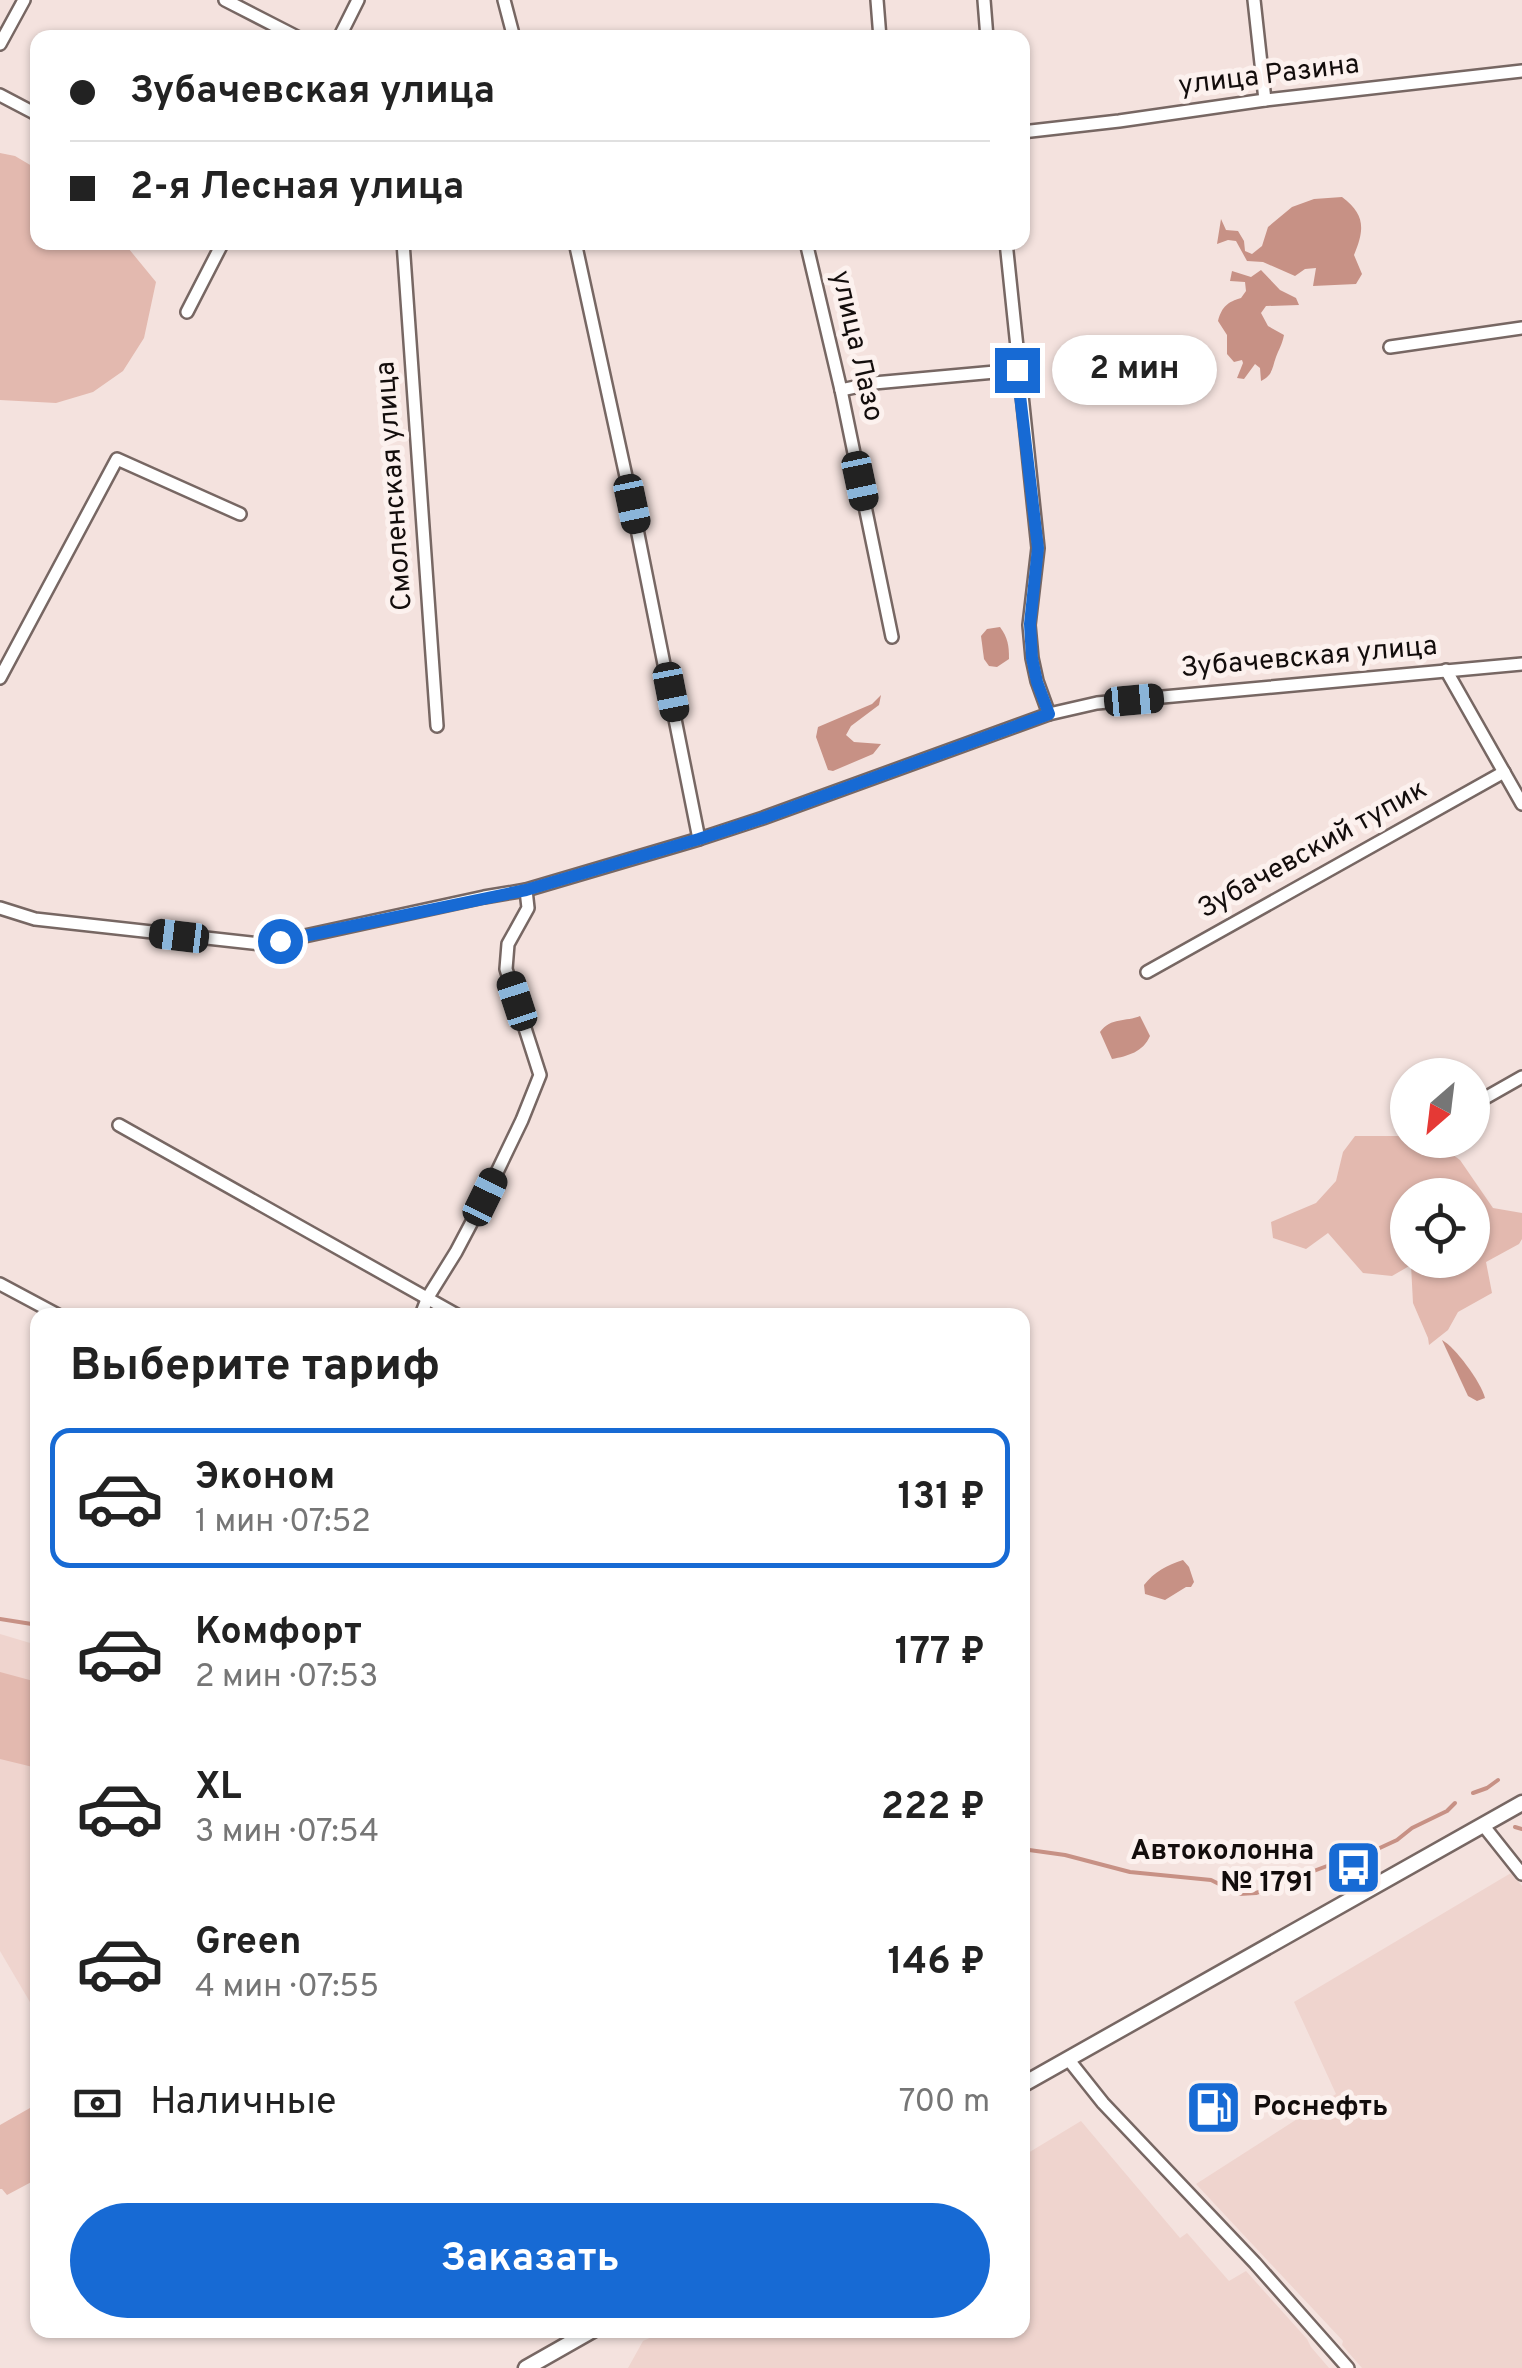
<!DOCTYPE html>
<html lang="ru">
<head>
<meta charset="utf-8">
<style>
	body { margin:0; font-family:Overpass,sans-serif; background:#f6f6f6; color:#222; height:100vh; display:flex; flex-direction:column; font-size:38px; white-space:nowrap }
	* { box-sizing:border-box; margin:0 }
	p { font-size:32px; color:#767676 }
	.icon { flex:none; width:55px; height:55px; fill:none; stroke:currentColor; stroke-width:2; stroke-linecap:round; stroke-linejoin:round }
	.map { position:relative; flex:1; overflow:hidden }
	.panel { position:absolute; left:30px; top:1308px; width:1000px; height:1030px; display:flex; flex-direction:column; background:#fff; border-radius:20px; box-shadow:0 2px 8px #0004 }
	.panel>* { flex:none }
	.top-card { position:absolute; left:30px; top:30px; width:1000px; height:220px; border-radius:20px; box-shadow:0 2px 8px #0004; display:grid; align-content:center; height:220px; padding:0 40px; background:#fff }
	.needle { width:65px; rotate:208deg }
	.tools { position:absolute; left:1390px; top:1058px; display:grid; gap:20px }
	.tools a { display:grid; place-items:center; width:100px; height:100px; border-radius:50%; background:#fff; box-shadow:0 2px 8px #0004; font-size:50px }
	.end { position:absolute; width:45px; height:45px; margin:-22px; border:12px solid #176ad4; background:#fff; box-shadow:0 0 0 5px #fff }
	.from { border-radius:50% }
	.bubble { position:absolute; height:70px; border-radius:35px; background:#fff; box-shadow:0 2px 8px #0004; font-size:32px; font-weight:700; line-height:70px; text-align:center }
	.car { position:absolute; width:30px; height:60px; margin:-30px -15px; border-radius:12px; box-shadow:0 0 8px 2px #0007; background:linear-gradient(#222 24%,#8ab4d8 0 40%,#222 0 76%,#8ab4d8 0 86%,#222 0) }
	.top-card b { display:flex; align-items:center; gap:35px; height:95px; font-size:38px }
	.top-card b+b { border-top:2px solid #e0e0e0 }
	.top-card i { width:25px; height:25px; background:#222 }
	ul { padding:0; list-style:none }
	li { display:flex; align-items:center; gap:30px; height:140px; margin:0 20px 15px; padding:0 20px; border:5px solid transparent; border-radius:20px }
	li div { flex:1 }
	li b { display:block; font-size:38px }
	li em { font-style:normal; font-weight:700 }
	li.current { border-color:#176ad4 }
	li>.icon { width:90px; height:90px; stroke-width:1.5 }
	h2 { padding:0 40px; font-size:45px; line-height:120px }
	.pay { display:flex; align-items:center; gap:25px; height:110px; padding:0 40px; font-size:38px }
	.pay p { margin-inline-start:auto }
	.button { display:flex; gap:20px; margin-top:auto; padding:20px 40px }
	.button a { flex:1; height:115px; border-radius:60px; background:#176ad4; color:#fff; font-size:40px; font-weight:700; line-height:115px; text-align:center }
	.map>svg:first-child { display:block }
</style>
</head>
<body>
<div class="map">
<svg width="1522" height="2368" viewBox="0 0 1522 2368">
	<rect width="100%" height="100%" fill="#f4e2de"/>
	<g fill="#efd4ce">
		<path d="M0 1634 37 1645V2014L0 1951Z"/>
		<path d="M1511 1873 1522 1886V2368H1362L1342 2345 1343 2341 1196 2184 1336 2094 1294 2002Z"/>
		<path d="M1081 2121 1180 2238 1187 2233 1229 2281 1246 2271 1307 2339 1311 2347 1329 2368H628L643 2341 667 2330H1022L1023 2156Z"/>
	</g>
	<g fill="#e3b9af" fill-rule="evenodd">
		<path d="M0 153 15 156 37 169 38 242 124 243 156 282 144 338 123 371 93 392 56 403 0 400Z"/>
		<path d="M1355 1136H1407L1408 1140H1433L1460 1160 1493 1208 1522 1213V1239L1519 1244 1486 1262 1492 1293 1458 1312 1448 1330 1429 1345 1428 1338 1413 1303 1411 1265 1392 1276 1363 1273 1328 1233 1306 1249 1273 1238 1271 1222 1316 1203 1336 1181 1343 1152ZM1408 1195H1472V1260H1408Z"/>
		<path d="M0 1672 37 1682V1768L0 1759Z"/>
		<path d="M37 2104V2179L7 2195 2 2189H0V2125Z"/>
	</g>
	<g fill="#c79185">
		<path d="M1342 197C1365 214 1365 229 1354 255L1362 274 1356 284 1313 286 1316 268 1305 269 1295 276 1263 262 1247 261 1236 241 1228 240 1217 244 1221 219 1226 230 1238 231 1244 241 1245 251 1252 254 1262 246 1268 227 1292 207 1314 199Z"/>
		<path d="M1261 270 1280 290 1296 298 1299 305 1266 306 1261 313 1268 326 1284 335C1282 345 1279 349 1276 357 1272 368 1273 375 1261 381L1260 368 1255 364 1244 379 1237 378 1243 363 1242 360 1234 362 1227 354V335L1218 321C1222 306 1228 302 1241 298L1246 291 1245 282 1230 281 1232 271 1251 277Z"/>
		<path d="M1000 627C1008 638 1009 646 1009 659L997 667 989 666 984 659 981 636 987 629Z"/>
		<path d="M881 695 879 705 851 726 846 735 854 742 881 744 873 754 833 771 828 770 816 737 818 727 872 704Z"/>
		<path d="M1140 1016 1150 1036C1143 1052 1128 1056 1112 1059L1100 1032C1111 1017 1126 1022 1140 1016Z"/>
		<path d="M1442 1340C1455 1347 1481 1382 1485 1398L1477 1401 1468 1396Z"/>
		<path d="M1183 1560 1189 1567 1194 1582 1191 1587H1186L1165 1600 1145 1594 1144 1585C1154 1572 1167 1565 1183 1560Z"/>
	</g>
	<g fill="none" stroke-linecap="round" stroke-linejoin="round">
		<g stroke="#c79185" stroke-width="4">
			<path d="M0 1619 38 1625"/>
			<path d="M1473 1793 1487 1788 1498 1780"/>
			<path d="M1515 1827 1522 1829"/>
			<path d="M1022 1849 1065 1855 1130 1872 1211 1880 1239 1894 1256 1893 1284 1883"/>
			<path d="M1303 1875 1327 1866 1343 1865 1397 1840 1412 1828 1447 1811 1455 1803"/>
		</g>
		<defs>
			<g id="minor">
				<path d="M225 0 299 38"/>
				<path d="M504 0 514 38"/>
				<path d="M877 0 880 38"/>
				<path d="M984 0 987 38"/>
				<path d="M1254 0 1265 100"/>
				<path d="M339 38 358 0"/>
				<path d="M0 44 24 0"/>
				<path d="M0 95 38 115"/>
				<path d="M1022 132 1119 121 1265 100 1522 71"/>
				<path d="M403 242 437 726"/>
				<path d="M575 242 632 504 699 839"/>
				<path d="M806 242 841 390 892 637"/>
				<path d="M1006 242 1038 548 1029 625 1032 658 1037 681 1049 714"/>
				<path d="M187 312 223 242"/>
				<path d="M1390 347 1522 328"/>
				<path d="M841 390 874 383 1017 370"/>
				<path d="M1446 670 1522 804"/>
				<path d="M0 678 117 459 240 514"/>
				<path d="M0 908 35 919 260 944 300 937 484 897 526 890 699 839 763 818 1049 714 1097 703 1522 664"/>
				<path d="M1147 972 1504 772"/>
				<path d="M1485 1098 1522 1077"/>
				<path d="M119 1125 457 1315"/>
				<path d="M0 1284 58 1315"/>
				<path d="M421 1315 428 1297 456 1252 485 1197 522 1120 540 1075 506 969 508 944 528 908 526 890"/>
				<path d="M1483 1825 1522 1874"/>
				<path d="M1068 2059 1103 2103 1255 2263 1348 2368"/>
			</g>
			<g id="major">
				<path d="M1022 2085 1522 1803"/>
				<path d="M526 2368 593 2330"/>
			</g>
		</defs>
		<use href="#minor" stroke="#776763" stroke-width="16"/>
		<use href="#major" stroke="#776763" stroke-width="19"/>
		<use href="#minor" stroke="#fff" stroke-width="11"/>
		<use href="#major" stroke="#fff" stroke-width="14"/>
	</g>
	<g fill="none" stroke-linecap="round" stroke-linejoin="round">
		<path stroke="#176ad4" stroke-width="12" d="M280 941 526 890 699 839 763 818 1049 714 1037 682 1032 658 1030 624 1038 548 1017 370"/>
	</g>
	<defs>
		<symbol id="bus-square" viewBox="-11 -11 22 22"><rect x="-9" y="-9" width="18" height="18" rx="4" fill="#176ad4" stroke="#fcf1ee"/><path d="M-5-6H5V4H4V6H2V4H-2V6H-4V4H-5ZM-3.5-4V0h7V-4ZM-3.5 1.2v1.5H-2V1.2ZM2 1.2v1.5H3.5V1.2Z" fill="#fff"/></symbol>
		<symbol id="fuel-square" viewBox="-11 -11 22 22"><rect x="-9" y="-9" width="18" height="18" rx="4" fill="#176ad4" stroke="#fcf1ee"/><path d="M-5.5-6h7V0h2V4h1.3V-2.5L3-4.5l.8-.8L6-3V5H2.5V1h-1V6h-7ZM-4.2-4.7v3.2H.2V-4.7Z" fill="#fff"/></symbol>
	</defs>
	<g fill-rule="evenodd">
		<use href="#bus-square" x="1322" y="1836" width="63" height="63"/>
		<use href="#fuel-square" x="1182" y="2076" width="63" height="63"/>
	</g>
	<g text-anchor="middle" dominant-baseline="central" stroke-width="10" stroke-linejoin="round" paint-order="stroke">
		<g font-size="28" fill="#130d0c" stroke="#fcf1ee">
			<text transform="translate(1269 76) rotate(-7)">улица Разина</text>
			<text transform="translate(856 346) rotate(77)">улица Лазо</text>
			<text transform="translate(395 486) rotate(-94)">Смоленская улица</text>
			<text transform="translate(1309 658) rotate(-5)">Зубачевская улица</text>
			<text transform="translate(1313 850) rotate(-29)">Зубачевский тупик</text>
		</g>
		<g font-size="28" font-weight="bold" fill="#130d0c" stroke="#fcf1ee" text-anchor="end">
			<text x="1314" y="1852">Автоколонна<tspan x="1314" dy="32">№ 1791</tspan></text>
			<text x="1253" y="2108" text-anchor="start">Роснефть</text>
		</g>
	</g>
</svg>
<div class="tools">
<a><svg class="needle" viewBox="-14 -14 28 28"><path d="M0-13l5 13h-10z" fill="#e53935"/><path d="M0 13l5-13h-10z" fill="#767676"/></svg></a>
<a><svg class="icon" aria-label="locate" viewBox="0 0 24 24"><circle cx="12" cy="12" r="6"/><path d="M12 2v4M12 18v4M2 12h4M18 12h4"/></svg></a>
</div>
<i class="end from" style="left:280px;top:941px"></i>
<i class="end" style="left:1017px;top:370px"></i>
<div class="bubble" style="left:1052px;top:335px;width:165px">2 мин</div>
<i class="car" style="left:860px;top:481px;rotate:168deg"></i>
<i class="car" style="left:632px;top:504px;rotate:168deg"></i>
<i class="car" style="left:671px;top:692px;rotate:169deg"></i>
<i class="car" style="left:1134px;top:700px;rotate:85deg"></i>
<i class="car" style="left:179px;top:936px;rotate:277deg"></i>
<i class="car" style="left:517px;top:1001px;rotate:342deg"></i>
<i class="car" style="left:485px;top:1197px;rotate:26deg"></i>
<div class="top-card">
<b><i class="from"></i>Зубачевская улица</b>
<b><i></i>2-я Лесная улица</b>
</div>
<section class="panel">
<h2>Выберите тариф</h2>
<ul>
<li class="current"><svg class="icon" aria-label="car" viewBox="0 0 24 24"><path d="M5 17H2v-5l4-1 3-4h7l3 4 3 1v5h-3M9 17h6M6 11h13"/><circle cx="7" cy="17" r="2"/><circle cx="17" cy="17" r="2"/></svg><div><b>Эконом</b><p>1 мин · 07:52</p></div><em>131 ₽</em></li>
<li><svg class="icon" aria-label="car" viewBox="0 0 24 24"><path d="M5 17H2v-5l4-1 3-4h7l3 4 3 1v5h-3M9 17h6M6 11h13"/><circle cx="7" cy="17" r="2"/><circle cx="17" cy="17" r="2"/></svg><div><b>Комфорт</b><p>2 мин · 07:53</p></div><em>177 ₽</em></li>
<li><svg class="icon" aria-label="car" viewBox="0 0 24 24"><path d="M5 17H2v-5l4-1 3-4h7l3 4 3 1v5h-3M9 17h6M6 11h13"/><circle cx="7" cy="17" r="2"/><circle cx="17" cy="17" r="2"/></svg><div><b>XL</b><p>3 мин · 07:54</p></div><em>222 ₽</em></li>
<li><svg class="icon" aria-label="car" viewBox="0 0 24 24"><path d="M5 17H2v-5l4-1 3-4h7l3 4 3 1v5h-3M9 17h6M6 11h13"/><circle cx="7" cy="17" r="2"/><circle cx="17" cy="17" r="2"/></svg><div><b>Green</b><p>4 мин · 07:55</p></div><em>146 ₽</em></li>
</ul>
<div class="pay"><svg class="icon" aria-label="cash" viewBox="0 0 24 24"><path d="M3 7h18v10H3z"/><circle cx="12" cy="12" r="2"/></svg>Наличные<p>700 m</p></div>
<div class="button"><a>Заказать</a></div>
</section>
</div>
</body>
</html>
